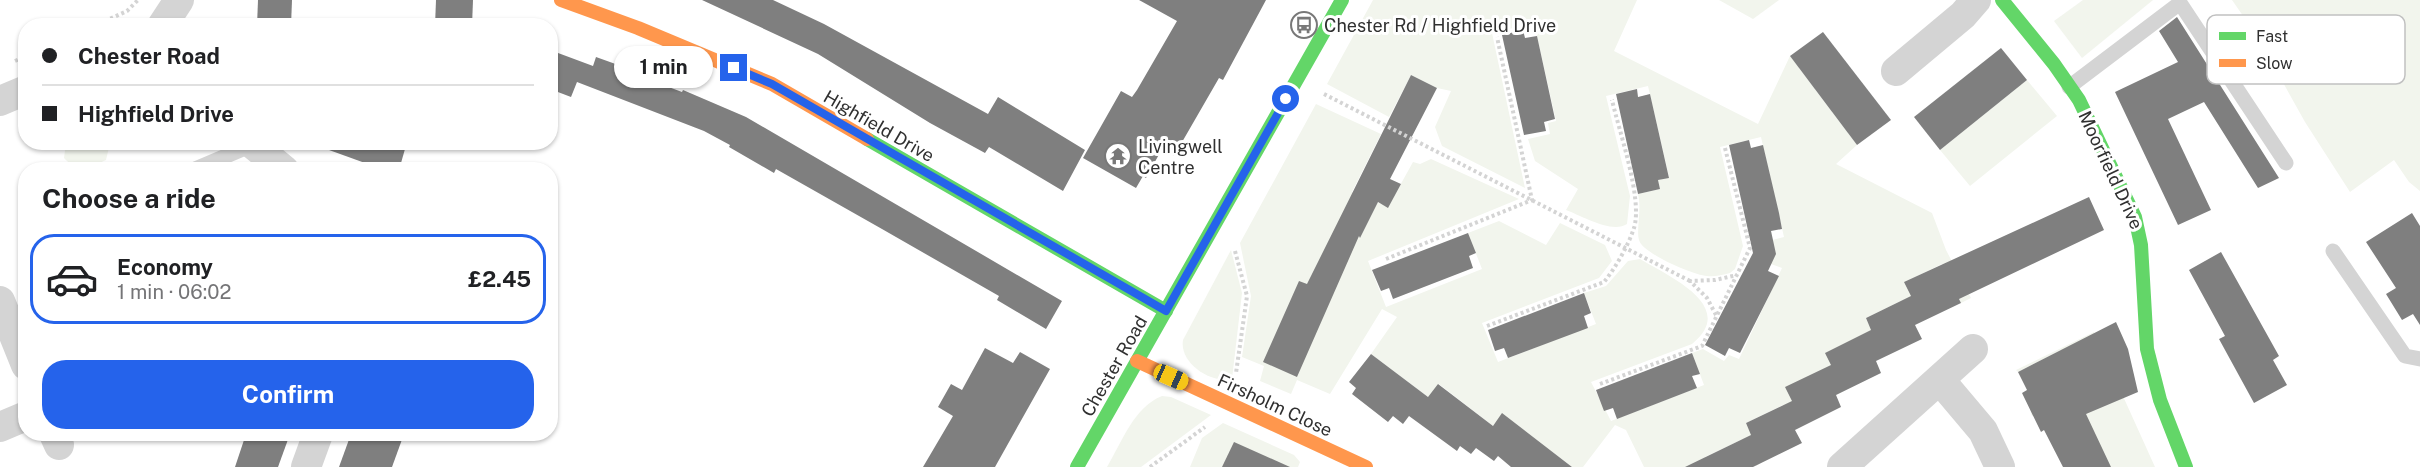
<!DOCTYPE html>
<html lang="en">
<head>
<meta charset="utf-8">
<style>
	body { margin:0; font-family:"Public Sans",sans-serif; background:#f6f6f6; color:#202124; height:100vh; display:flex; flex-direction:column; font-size:22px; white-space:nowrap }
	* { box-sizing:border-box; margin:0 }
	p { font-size:20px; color:#757577 }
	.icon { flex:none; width:33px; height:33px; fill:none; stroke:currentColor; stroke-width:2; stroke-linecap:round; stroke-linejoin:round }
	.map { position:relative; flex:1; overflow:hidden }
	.details { position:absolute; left:18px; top:162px; width:540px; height:279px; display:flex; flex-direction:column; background:#fff; border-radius:24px; box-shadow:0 2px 4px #0004 }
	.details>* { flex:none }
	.top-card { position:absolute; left:18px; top:18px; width:540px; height:132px; border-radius:24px; box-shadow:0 2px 4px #0004; display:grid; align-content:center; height:132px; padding:0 24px; background:#fff }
	.end { position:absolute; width:27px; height:27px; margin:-14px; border:8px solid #2563eb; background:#fff; box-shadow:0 0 0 3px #fff }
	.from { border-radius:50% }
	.bubble { position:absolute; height:42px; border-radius:21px; background:#fff; box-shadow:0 2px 4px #0004; font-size:20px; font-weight:700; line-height:42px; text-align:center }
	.car { position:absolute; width:18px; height:36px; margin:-18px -9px; border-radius:8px; box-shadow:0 0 4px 2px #0007; background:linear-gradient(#f5c518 24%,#345 0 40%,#f5c518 0 76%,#345 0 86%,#f5c518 0) }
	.top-card b { display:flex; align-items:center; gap:21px; height:57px; font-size:22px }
	.top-card b+b { border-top:2px solid #e0e0e0 }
	.top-card i { width:15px; height:15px; background:#202124 }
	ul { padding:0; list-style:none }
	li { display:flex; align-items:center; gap:18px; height:90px; margin:0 12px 9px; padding:0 12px; border:3px solid transparent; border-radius:24px }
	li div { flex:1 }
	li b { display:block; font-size:22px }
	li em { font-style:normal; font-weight:700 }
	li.current { border-color:#2563eb }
	li>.icon { width:54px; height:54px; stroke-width:1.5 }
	h2 { padding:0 24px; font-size:27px; line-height:72px }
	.cta { display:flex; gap:12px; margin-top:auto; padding:12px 24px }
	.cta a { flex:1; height:69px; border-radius:24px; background:#2563eb; color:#fff; font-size:24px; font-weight:700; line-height:69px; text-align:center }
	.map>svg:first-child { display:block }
</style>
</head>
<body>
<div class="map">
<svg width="2420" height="467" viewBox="0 0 2420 467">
	<rect width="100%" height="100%" fill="#fff"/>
	<g fill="#f2f5ed">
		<path d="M1373 0H1637L1614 51 1758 124 1790 56 1857 145 1836 164 1932 213 1946 250 1971 298 1961 303 1942 264 1905 282 1923 321 1903 300 1866 318 1884 357 1863 335 1826 353 1844 391 1836 395 1786 387 1803 425 1795 429 1783 405 1746 423 1764 461 1756 466 1743 439 1705 457 1710 467H1644L1626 430 1615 425 1583 467H1572L1503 414 1493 426 1439 384 1428 397 1371 354 1397 317 1382 309 1330 394 1297 380 1291 394 1260 381 1264 366 1242 357 1251 296 1240 243 1316 104 1381 134 1352 192 1375 204 1377 202 1388 207 1413 162 1420 164 1431 159 1519 199 1368 261 1386 307 1482 269 1468 233 1499 221 1546 245 1560 223 1605 245 1612 261 1599 278 1482 323 1498 362 1596 324 1584 293 1606 286 1628 261 1640 259C1668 276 1739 306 1692 344L1591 382 1611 421 1704 385 1692 353 1703 349 1724 361 1729 355 1739 359 1782 268 1771 264 1757 244 1784 237 1761 137 1720 147 1743 246 1735 269 1730 273C1722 275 1714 277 1707 276 1693 275 1642 253 1639 240 1636 229 1642 210 1638 194L1660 189 1658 180 1669 177 1648 86 1606 96 1630 196 1627 224C1612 234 1582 216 1566 210L1578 189 1535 161 1528 139 1550 134 1548 123 1556 121 1534 23 1492 33 1525 188 1442 146 1435 127 1451 91 1437 88 1411 75 1389 117 1327 84Z"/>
		<path d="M1719 0H1779L1753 19Z"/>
		<path d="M2083 0H2153L2082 58 2054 21Z"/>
		<path d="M2232 0H2420V191L2409 182 2394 160 2350 192 2305 122 2257 36Z"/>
		<path d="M2027 80 2057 116 1970 186 1940 150Z"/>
		<path d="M66 143H110L106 160C90 167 77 173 64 158Z"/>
		<path d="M1231 250 1242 293 1232 379C1210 384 1179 362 1183 340Z"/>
		<path d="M2094 332 2155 467H2106L2093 431 2054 451 2075 394 2032 416 2030 409 2073 388 2061 350 2018 372 2016 370Z"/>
		<path d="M1162 396 1171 397 1211 415 1141 467H1107C1122 442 1134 407 1162 396Z"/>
		<path d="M1223 423 1294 455 1300 462 1298 467H1190L1202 438Z"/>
	</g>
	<g fill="#7f7f7f">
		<path d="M258 0H292L291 26H257Z"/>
		<path d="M436 0H473L472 26H435Z"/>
		<path d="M702 0H773L824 24 988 114 998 97 1085 150 1063 191 989 147 985 153 930 123 818 54Z"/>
		<path d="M1139 0H1266L1223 80 1219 78 1174 156 1162 149 1146 178 1143 176 1136 188 1083 158 1121 91 1132 97 1137 90 1177 21Z"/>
		<path d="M2177 17 2279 178 2258 188 2204 102 2168 119 2211 210 2178 225 2115 92 2178 62 2159 31Z"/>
		<path d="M1523 30 1525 38 1537 36 1555 119 1544 122 1546 131 1524 135 1502 35Z"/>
		<path d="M1823 32 1891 120 1857 145 1790 56Z"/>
		<path d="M2001 48 2027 80 1940 150 1914 117Z"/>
		<path d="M550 50 593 66 596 57 635 71 634 74 682 92 683 90 746 117 1062 301 1046 329 997 300 999 296 882 229 776 169 774 173 729 147 730 145 704 131 577 82 571 97 550 89Z"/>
		<path d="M1411 75 1437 88 1390 179 1401 184 1388 208 1378 202 1360 238 1359 236 1297 377 1263 362 1299 281 1307 284Z"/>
		<path d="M1637 89 1638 97 1650 94 1669 178 1658 180 1660 189 1638 194 1616 94Z"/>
		<path d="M1749 140 1751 148 1763 145 1779 213 1782 229 1771 231 1776 254 1768 271 1779 276 1740 353 1729 348 1725 356 1705 345 1753 253 1729 145Z"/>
		<path d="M319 142H407L399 170H387L365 163 318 146Z"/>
		<path d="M2089 197 2104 230 1959 299 1961 303 1915 325 1922 339 1876 361 1881 373 1836 395 1841 407 1795 430 1802 443 1753 467H1685L1751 435 1746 423 1792 401 1785 387 1831 365 1825 353 1871 330 1866 318 1911 296 1904 282Z"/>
		<path d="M2412 213 2420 226V325L2413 314 2402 320 2386 294 2396 288 2366 242Z"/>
		<path d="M1468 233 1476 253 1469 256 1473 268 1393 299 1389 288 1381 291 1372 270Z"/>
		<path d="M2221 252 2279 356 2273 360 2287 385 2254 403 2219 339 2225 336 2189 270Z"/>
		<path d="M1584 293 1591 313 1584 316 1588 328 1508 358 1504 348 1495 351 1488 330Z"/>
		<path d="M2116 322 2128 349 2138 392 2086 414 2111 467H2063L2044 430 2041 432 2022 393 2027 390 2018 372Z"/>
		<path d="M985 348 1013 363 1020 352 1050 369 995 467H923L953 416 938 407 951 384 962 390Z"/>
		<path d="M1692 353 1700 374 1692 376 1697 388 1617 419 1613 408 1604 411 1596 390Z"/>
		<path d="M1371 354 1428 397 1438 384 1493 426 1502 413 1572 467H1511L1498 456 1494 461 1476 448 1471 454 1460 446 1457 451 1409 416 1403 424 1393 416 1388 422 1352 394 1356 388 1349 382Z"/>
		<path d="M246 434H290L278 467H235Z"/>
		<path d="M351 434H404L392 467H339Z"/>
		<path d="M1234 442 1290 467H1222Z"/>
	</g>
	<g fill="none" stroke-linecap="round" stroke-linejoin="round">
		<g stroke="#d4d4d4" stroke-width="4" stroke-dasharray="3 3" stroke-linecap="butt">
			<path d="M94 26 127 11 138 0"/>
			<path d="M15 61 26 56"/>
			<path d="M1324 94 1690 281"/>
			<path d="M1235 251 1247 296 1236 373"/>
			<path d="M1386 259 1532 200 1497 37"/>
			<path d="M1716 315 1707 298 1690 281 1715 280 1737 275"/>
			<path d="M1487 326 1604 282C1616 267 1628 246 1634 228 1643 199 1619 131 1612 100"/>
			<path d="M1600 384 1702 346 1750 248 1725 148"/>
			<path d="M1150 467 1205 427"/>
		</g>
		<g stroke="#d4d4d4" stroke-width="15">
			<path d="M2069 87 2180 3 2286 163"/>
			<path d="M193 170 252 145"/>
			<path d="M2333 251 2405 356 2420 359"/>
		</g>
		<g stroke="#d4d4d4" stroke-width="30">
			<path d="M162 26 179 0"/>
			<path d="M1896 71 1963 15 1976 0"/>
			<path d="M0 101 26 90"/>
			<path d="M250 142 284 170"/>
			<path d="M0 301 26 365"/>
			<path d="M1940 380 1983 431 2000 467"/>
			<path d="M0 427 26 416"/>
			<path d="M54 434 59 445"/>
			<path d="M306 467 318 434"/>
			<path d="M1842 467 1973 349"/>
		</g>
		<g stroke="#63d668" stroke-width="14">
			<path d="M2002 0 2054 64 2079 100 2135 217 2141 245 2147 349 2160 400 2186 467"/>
			<path d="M867 139 1166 311"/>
			<path d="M1077 467 1342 0"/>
		</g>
		<g stroke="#ff974d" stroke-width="14">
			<path d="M561 0 638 28 772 84 867 139"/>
			<path d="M1137 361 1366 467"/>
		</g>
	</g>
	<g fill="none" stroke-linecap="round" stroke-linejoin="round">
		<path stroke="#2563eb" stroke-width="8" d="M734 68 772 84 1166 311 1286 99"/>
	</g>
	<defs>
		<symbol id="bus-ring" viewBox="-11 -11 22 22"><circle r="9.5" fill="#fff" stroke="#787878" stroke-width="1.5"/><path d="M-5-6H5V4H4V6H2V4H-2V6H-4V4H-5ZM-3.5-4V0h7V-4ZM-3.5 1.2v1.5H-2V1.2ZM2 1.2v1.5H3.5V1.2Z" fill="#787878"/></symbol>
		<symbol id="temple-ring" viewBox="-11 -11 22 22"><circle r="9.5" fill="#fff" stroke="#787878" stroke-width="1.5"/><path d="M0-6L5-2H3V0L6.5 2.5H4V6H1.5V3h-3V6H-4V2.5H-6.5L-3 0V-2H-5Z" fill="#787878"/></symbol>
	</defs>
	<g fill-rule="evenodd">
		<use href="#bus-ring" x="1289" y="10" width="30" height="30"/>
		<use href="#temple-ring" x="1103" y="141" width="30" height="30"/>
	</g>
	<g text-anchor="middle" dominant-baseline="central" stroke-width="6" stroke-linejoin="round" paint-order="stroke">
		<g font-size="18" fill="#303030" stroke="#fff" text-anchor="start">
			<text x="1324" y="25">Chester Rd / Highfield Drive</text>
			<text x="1138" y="146">Livingwell<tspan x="1138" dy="21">Centre</tspan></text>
		</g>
		<g font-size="18" fill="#303030" stroke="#fff">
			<text transform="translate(879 126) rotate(30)">Highfield Drive</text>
			<text transform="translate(2111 170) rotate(65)">Moorfield Drive</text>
			<text transform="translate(1114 366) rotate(-60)">Chester Road</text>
			<text transform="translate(1275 405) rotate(25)">Firsholm Close</text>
		</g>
	</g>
	<rect x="2207" y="15" width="198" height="69" rx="9" fill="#fff" stroke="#c1c1c1" stroke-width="1.5"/>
	<rect x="2219" y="32" width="27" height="8" fill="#63d668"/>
	<rect x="2219" y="59" width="27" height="8" fill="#ff974d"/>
	<g font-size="16" fill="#303030">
		<text x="2256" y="42">Fast</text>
		<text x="2256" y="69">Slow</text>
	</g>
</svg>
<i class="end from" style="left:1286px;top:99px"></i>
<i class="end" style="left:734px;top:68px"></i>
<div class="bubble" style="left:614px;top:46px;width:99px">1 min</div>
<i class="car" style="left:1171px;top:377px;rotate:114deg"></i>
<div class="top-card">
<b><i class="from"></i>Chester Road</b>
<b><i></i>Highfield Drive</b>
</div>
<section class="details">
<h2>Choose a ride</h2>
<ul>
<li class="current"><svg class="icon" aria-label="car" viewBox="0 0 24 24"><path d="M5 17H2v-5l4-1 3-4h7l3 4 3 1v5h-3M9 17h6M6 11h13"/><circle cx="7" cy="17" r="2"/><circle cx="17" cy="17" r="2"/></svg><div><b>Economy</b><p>1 min · 06:02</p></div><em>£2.45</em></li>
</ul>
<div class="cta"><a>Confirm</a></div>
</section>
</div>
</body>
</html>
